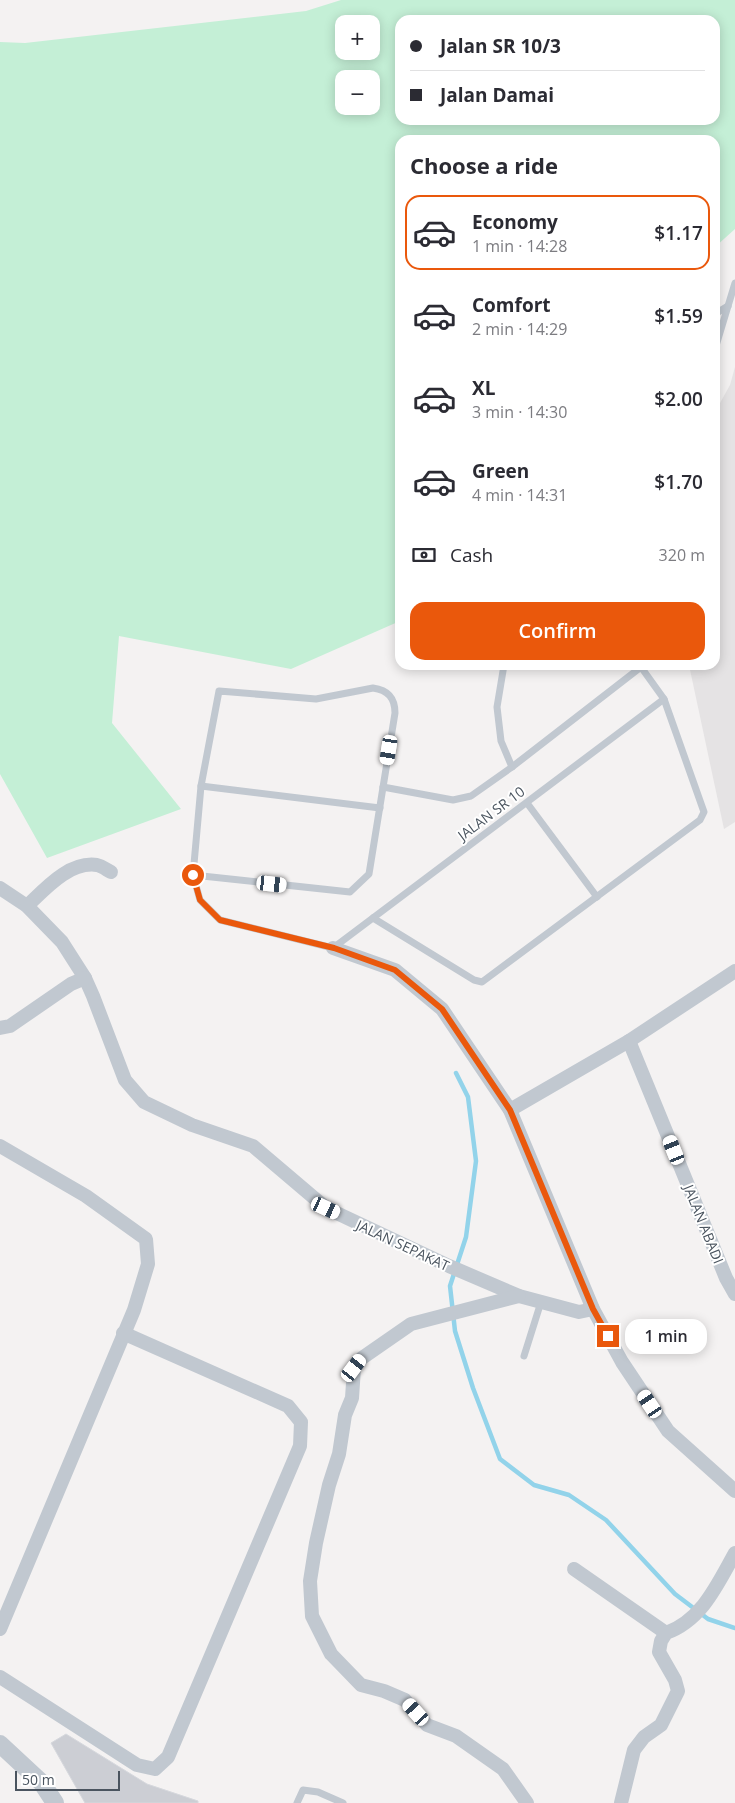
<!DOCTYPE html>
<html lang="en">
<head>
<meta charset="utf-8">
<style>
	body { margin:0; font-family:"Open Sans",sans-serif; background:#f2f2f3; color:#2b2b33; height:100vh; display:flex; flex-direction:column; font-size:19px; white-space:nowrap }
	* { box-sizing:border-box; margin:0 }
	p { font-size:16px; color:#7c7c81 }
	.icon { flex:none; width:28px; height:28px; fill:none; stroke:currentColor; stroke-width:2; stroke-linecap:round; stroke-linejoin:round }
	.map { position:relative; flex:1; overflow:hidden }
	.details { position:absolute; left:395px; top:135px; width:325px; height:535px; display:flex; flex-direction:column; background:#fff; border-radius:15px; box-shadow:0 2px 12px #0003 }
	.details>* { flex:none }
	.banner { position:absolute; left:395px; top:15px; width:325px; height:110px; border-radius:15px; box-shadow:0 2px 12px #0003; display:grid; align-content:center; height:110px; padding:0 15px; background:#fff }
	.controls { position:absolute; left:335px; top:15px; display:grid; gap:10px }
	.controls a { display:grid; place-items:center; width:45px; height:45px; border-radius:10px; background:#fff; box-shadow:0 2px 12px #0003; font-size:25px }
	.scale { position:absolute; left:15px; bottom:12px; width:105px; box-sizing:border-box; padding-left:5px; border:2px solid #4a545f; border-top:0; font-size:14px; line-height:18px; white-space:nowrap; color:#4a545f; -webkit-text-stroke:4px #fff; paint-order:stroke }
	.end { position:absolute; width:22px; height:22px; margin:-11px; border:6px solid #ea580c; background:#fff; box-shadow:0 0 0 2px #fff }
	.from { border-radius:50% }
	.bubble { position:absolute; height:35px; border-radius:15px; background:#fff; box-shadow:0 2px 12px #0003; font-size:16px; font-weight:600; line-height:35px; text-align:center }
	.car { position:absolute; width:15px; height:30px; margin:-15px -8px; border-radius:6px; box-shadow:0 0 4px 1px #0007; background:linear-gradient(#fff 24%,#345 0 40%,#fff 0 76%,#345 0 86%,#fff 0) }
	.banner b { display:flex; align-items:center; gap:18px; height:48px; font-size:19px }
	.banner b+b { border-top:1px solid #e1e1e2 }
	.banner i { width:12px; height:12px; background:#2b2b33 }
	ul { padding:0; list-style:none }
	li { display:flex; align-items:center; gap:15px; height:75px; margin:0 10px 8px; padding:0 5px; border:2px solid transparent; border-radius:15px }
	li div { flex:1 }
	li b { display:block; font-size:19px }
	li em { font-style:normal; font-weight:600 }
	li.active { border-color:#ea580c }
	li>.icon { width:45px; height:45px; stroke-width:1.5 }
	h2 { padding:0 15px; font-size:22px; line-height:60px }
	.pay { display:flex; align-items:center; gap:12px; height:55px; padding:0 15px; font-size:19px }
	.pay p { margin-inline-start:auto }
	.cta { display:flex; gap:10px; margin-top:auto; padding:10px 15px }
	.cta a { flex:1; height:58px; border-radius:15px; background:#ea580c; color:#fff; font-size:20px; font-weight:600; line-height:58px; text-align:center }
	.map>svg:first-child { display:block }
</style>
</head>
<body>
<div class="map">
<svg width="735" height="1803" viewBox="0 0 735 1803">
	<rect width="100%" height="100%" fill="#f4f2f2"/>
	<path fill="#e5e3e4" d="M735 367V822L724 829 689 665H715V412L730 385Z"/>
	<path fill="#c4efd6" fill-rule="evenodd" d="M341 0H735V229L715 247V140H400V621L291 669 119 636 112 723 181 809 47 858 0 774V42L25 43 306 11ZM400 20H715V120H400ZM344 24H371V51H344ZM344 79H371V106H344Z"/>
	<g fill="none" stroke-linecap="round" stroke-linejoin="round">
		<path stroke="#92d3ea" stroke-width="4.5" d="M456 1073 468 1097 476 1161 466 1237 450 1286 455 1331 473 1388 500 1459 534 1485 569 1495 606 1520 675 1594 708 1619 735 1628"/>
	</g>
	<path fill="#ccced4" stroke="#d6d8dd" d="M66 1734 147 1784 198 1801V1803H85L51 1743Z"/>
	<g fill="none" stroke-linecap="round" stroke-linejoin="round">
		<g stroke="#c1c8d0" stroke-width="7">
			<path d="M715 314 728 306"/>
			<path d="M715 349 735 283"/>
			<path d="M504 665 497 707 501 741 512 767"/>
			<path d="M201 786 380 808"/>
			<path d="M527 803 597 897"/>
			<path d="M193 875 350 892 369 874 395 713C395 698 388 690 373 688L316 699 219 691 201 786 193 875 200 900 220 920 333 948 664 699"/>
			<path d="M373 918 474 980 482 982 700 820 704 812 664 699 641 667 512 767 471 796 453 800 383 787"/>
			<path d="M524 1356 541 1302"/>
			<path d="M297 1803 303 1790 318 1792 343 1803"/>
		</g>
		<g stroke="#c1c8d0" stroke-width="14">
			<path d="M0 888 27 906 62 942 85 978 93 996 125 1080 144 1102 192 1125 253 1146 326 1208 449 1266 519 1296 579 1312 593 1309"/>
			<path d="M27 906C45 889 69 861 97 865 102 866 107 870 111 872"/>
			<path d="M333 948 395 970 442 1009 510 1110 593 1309 622 1362 668 1431 735 1491"/>
			<path d="M0 1028 10 1026 71 984 85 978"/>
			<path d="M629 1041 726 1278 735 1294"/>
			<path d="M510 1110 629 1041 735 971"/>
			<path d="M0 1146 86 1196 146 1239 148 1264 134 1310 0 1629"/>
			<path d="M519 1296 411 1324 362 1358 354 1368 352 1398 345 1415 339 1454 329 1485 316 1543 310 1581 312 1616 331 1654 361 1685 384 1691 405 1700 427 1725 456 1736 503 1769 527 1803"/>
			<path d="M574 1569 666 1633"/>
			<path d="M0 1677 137 1765 155 1769 168 1757 300 1446 301 1422 288 1406 123 1333"/>
			<path d="M621 1803 634 1750 644 1737 661 1725 678 1691 675 1680 659 1652 661 1641 666 1633C702 1620 717 1585 735 1553"/>
		</g>
		<path stroke="#c1c8d0" stroke-width="18" d="M0 1744 42 1783 55 1803"/>
	</g>
	<g fill="none" stroke-linecap="round" stroke-linejoin="round">
		<path stroke="#ea580c" stroke-width="6" d="M193 875 200 900 220 920 334 948 395 970 442 1009 510 1110 593 1309 608 1336"/>
	</g>
	<g text-anchor="middle" dominant-baseline="central" stroke-width="4" stroke-linejoin="round" paint-order="stroke">
		<g font-size="14" fill="#4a545f" stroke="#fff">
			<text transform="translate(491 813) rotate(-37)">JALAN SR 10</text>
			<text transform="translate(704 1224) rotate(68)">JALAN ABADI</text>
			<text transform="translate(403 1245) rotate(25)">JALAN SEPAKAT</text>
		</g>
	</g>
</svg>
<div class="controls">
<a>+</a>
<a>−</a>
</div>
<div class="scale">50 m</div>
<i class="end from" style="left:193px;top:875px"></i>
<i class="end" style="left:608px;top:1336px"></i>
<div class="bubble" style="left:625px;top:1319px;width:82px">1 min</div>
<i class="car" style="left:389px;top:750px;rotate:189deg"></i>
<i class="car" style="left:272px;top:884px;rotate:96deg"></i>
<i class="car" style="left:674px;top:1150px;rotate:338deg"></i>
<i class="car" style="left:326px;top:1208px;rotate:115deg"></i>
<i class="car" style="left:354px;top:1368px;rotate:37deg"></i>
<i class="car" style="left:650px;top:1404px;rotate:326deg"></i>
<i class="car" style="left:416px;top:1712px;rotate:318deg"></i>
<div class="banner">
<b><i class="from"></i>Jalan SR 10/3</b>
<b><i></i>Jalan Damai</b>
</div>
<section class="details">
<h2>Choose a ride</h2>
<ul>
<li class="active"><svg class="icon" aria-label="car" viewBox="0 0 24 24"><path d="M5 17H2v-5l4-1 3-4h7l3 4 3 1v5h-3M9 17h6M6 11h13"/><circle cx="7" cy="17" r="2"/><circle cx="17" cy="17" r="2"/></svg><div><b>Economy</b><p>1 min · 14:28</p></div><em>$1.17</em></li>
<li><svg class="icon" aria-label="car" viewBox="0 0 24 24"><path d="M5 17H2v-5l4-1 3-4h7l3 4 3 1v5h-3M9 17h6M6 11h13"/><circle cx="7" cy="17" r="2"/><circle cx="17" cy="17" r="2"/></svg><div><b>Comfort</b><p>2 min · 14:29</p></div><em>$1.59</em></li>
<li><svg class="icon" aria-label="car" viewBox="0 0 24 24"><path d="M5 17H2v-5l4-1 3-4h7l3 4 3 1v5h-3M9 17h6M6 11h13"/><circle cx="7" cy="17" r="2"/><circle cx="17" cy="17" r="2"/></svg><div><b>XL</b><p>3 min · 14:30</p></div><em>$2.00</em></li>
<li><svg class="icon" aria-label="car" viewBox="0 0 24 24"><path d="M5 17H2v-5l4-1 3-4h7l3 4 3 1v5h-3M9 17h6M6 11h13"/><circle cx="7" cy="17" r="2"/><circle cx="17" cy="17" r="2"/></svg><div><b>Green</b><p>4 min · 14:31</p></div><em>$1.70</em></li>
</ul>
<div class="pay"><svg class="icon" aria-label="cash" viewBox="0 0 24 24"><path d="M3 7h18v10H3z"/><circle cx="12" cy="12" r="2"/></svg>Cash<p>320 m</p></div>
<div class="cta"><a>Confirm</a></div>
</section>
</div>
</body>
</html>
